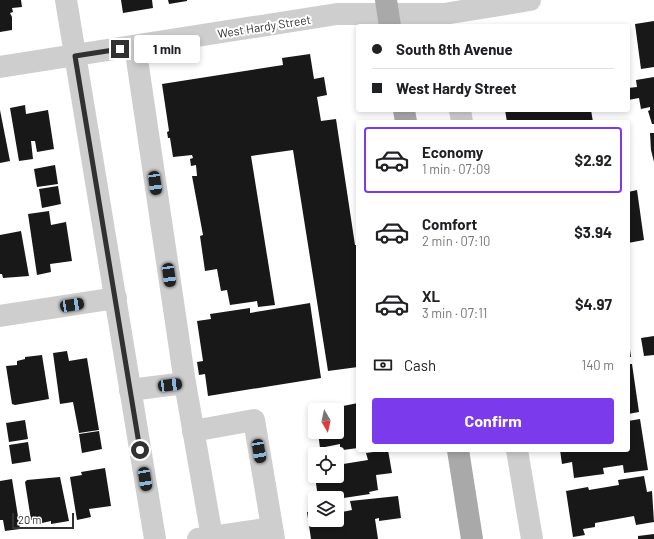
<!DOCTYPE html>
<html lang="en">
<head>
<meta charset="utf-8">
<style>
	body { margin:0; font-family:Barlow,sans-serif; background:#f2f2f2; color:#202124; height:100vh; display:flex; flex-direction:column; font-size:15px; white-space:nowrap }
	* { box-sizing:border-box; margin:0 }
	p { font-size:13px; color:#757577 }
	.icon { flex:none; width:22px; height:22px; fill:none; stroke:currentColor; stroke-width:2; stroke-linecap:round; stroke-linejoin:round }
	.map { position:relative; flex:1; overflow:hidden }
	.sheet { position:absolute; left:356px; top:120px; width:274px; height:332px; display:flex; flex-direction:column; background:#fff; border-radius:4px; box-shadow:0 2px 6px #0003 }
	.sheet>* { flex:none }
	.banner { position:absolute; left:356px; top:24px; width:274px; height:88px; border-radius:4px; box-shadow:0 2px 6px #0003; display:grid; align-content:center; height:88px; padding:0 16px; background:#fff }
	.needle { width:26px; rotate:171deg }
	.controls { position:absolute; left:308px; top:403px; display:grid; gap:8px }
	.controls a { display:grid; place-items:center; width:36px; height:36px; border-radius:4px; background:#fff; box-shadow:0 2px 6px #0003; font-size:20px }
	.scale { position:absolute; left:12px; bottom:10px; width:62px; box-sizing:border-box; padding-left:4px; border:2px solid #313131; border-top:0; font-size:11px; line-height:14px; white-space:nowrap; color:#313131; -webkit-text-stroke:3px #fff; paint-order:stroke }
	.end { position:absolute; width:18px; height:18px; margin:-9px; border:5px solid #313131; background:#fff; box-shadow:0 0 0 2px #fff }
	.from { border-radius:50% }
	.bubble { position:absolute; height:28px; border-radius:4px; background:#fff; box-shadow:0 2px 6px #0003; font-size:13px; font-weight:700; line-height:28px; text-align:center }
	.car { position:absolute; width:12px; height:24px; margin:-12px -6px; border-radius:5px; box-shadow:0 0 3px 1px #0007; background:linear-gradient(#222 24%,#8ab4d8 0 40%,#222 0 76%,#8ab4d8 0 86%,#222 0) }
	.banner b { display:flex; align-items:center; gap:14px; height:38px; font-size:15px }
	.banner b+b { border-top:1px solid #e0e0e0 }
	.banner i { width:10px; height:10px; background:#202124 }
	ul { padding:7px 0 0; list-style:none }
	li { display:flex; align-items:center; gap:12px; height:66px; margin:0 8px 6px; padding:0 8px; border:2px solid transparent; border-radius:4px }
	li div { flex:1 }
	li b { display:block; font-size:15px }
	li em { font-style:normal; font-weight:700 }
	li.selected { border-color:#7c3aed }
	li>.icon { width:36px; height:36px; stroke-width:1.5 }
	.pay { display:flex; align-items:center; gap:10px; height:44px; padding:0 16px; font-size:15px }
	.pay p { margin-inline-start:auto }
	.primary-button { display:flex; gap:8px; margin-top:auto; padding:8px 16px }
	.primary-button a { flex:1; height:46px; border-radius:4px; background:#7c3aed; color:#fff; font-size:16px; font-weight:700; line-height:46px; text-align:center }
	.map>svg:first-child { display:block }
</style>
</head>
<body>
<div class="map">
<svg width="654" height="539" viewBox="0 0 654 539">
	<rect width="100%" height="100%" fill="#fff"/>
	<g fill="#181818">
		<path d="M0 0H21L22 7 12 8 13 12 10 13 12 17V30L0 32Z"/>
		<path d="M121 0H152L153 8 123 13Z"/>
		<path d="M168 0H187V1L169 4Z"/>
		<path d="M654 21V67L641 69 635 24Z"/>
		<path d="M310 54 314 79 324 77 327 95 317 97 321 121 336 119 355 245H357L358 253V367L328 371 293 150 251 156 275 305 258 307 257 301 230 305 227 290 221 291 217 269 205 271 200 236 203 235 192 176H197L196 165 191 166 190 159 193 158 192 155 173 157 170 138H168L167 132 169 131 162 84 283 65 282 58Z"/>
		<path d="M654 77V124H652L648 111 650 110V107L641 109 639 98 628 100V88L637 87 636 80Z"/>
		<path d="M25 105 26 114 48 110 54 149 37 152 35 141H31L33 159 19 161 10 108Z"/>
		<path d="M0 110 10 161 0 163Z"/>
		<path d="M505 110H591L593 122H507Z"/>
		<path d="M650 133H654V162L651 150Z"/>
		<path d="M55 165 58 184 37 187 34 169Z"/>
		<path d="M58 186 61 204 42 208 39 189Z"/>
		<path d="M637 190 644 240 628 243V192Z"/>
		<path d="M49 211 51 225 66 222 72 261 50 264 51 272 37 275 28 214Z"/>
		<path d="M21 231 29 276 3 278 2 274H0V235Z"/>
		<path d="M310 303 321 378 208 396 205 374 199 375 197 362 203 361 197 321 211 319 210 314 250 308V313Z"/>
		<path d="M654 336V355L644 356 641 338Z"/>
		<path d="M629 342 631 357H628V343Z"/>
		<path d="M67 351 69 361 87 358 99 430 79 433 73 402 60 404 53 353Z"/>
		<path d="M42 355 49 399 15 405 12 404 6 366 17 365V361L25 359V357Z"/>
		<path d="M628 364H632L639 412 628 414Z"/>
		<path d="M358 403V448L343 450V448H340V444L320 448 318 432H337L338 407Z"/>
		<path d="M640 419 648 470 624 473 623 465 603 468 604 474 574 478 572 462 562 464 560 450H628V421Z"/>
		<path d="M25 420 28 439 9 442 6 423Z"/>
		<path d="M99 431 102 449 82 453 79 434Z"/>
		<path d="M28 442 31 461 12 464 9 445Z"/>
		<path d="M388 450 392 473 376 475 378 490 369 492 370 494 337 499 318 498 315 476H337V465L368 460 366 453Z"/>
		<path d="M105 468 111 506 89 509 91 517 77 520 70 477 82 475 81 472Z"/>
		<path d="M644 476 647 492 652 491 654 522 636 525 634 516 595 523V527L583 529 585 535 573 537 566 491 588 487 589 490 619 485 618 480Z"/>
		<path d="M60 477 69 521 51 524V521L42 523V519L31 520 25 482 27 480Z"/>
		<path d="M12 479 20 529 5 531 3 520H0V481Z"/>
		<path d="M398 496 401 518 379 521V518L375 519 378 539H311L307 512 315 511V520H337V513L352 510 350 501Z"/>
		<path d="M654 534V539H638V536Z"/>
	</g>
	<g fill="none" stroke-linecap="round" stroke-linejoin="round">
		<g stroke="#cecece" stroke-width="22">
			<path d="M66 0 155 539"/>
			<path d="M135 46 185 383"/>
			<path d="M0 67 337 14H444L530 0"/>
			<path d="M460 110 462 122"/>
			<path d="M0 316 116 298"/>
			<path d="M130 390 185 383 212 537 198 539"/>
			<path d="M193 431 254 420 274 539"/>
			<path d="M517 450 532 539"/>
			<path d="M212 539V537L272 528"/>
		</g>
		<g stroke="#a9a9a9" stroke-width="22">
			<path d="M386 0 390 26"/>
			<path d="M404 110 406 122"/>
			<path d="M458 450 472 539"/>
		</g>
	</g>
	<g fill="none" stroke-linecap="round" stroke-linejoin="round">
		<path stroke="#313131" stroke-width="5" d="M120 49 75 56 140 450"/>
	</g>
	<g text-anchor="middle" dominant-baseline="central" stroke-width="4" stroke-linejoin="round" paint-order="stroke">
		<g font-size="12" fill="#313131" stroke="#fff">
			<text transform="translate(264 26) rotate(-9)">West Hardy Street</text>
		</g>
	</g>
</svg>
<div class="controls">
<a><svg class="needle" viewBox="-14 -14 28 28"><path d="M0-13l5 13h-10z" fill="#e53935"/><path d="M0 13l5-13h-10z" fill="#757577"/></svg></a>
<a><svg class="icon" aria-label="locate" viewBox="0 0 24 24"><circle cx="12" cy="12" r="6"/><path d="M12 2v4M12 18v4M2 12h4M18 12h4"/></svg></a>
<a><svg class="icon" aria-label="layers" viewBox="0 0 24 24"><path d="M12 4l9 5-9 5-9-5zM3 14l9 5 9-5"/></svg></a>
</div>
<div class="scale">20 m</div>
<i class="end from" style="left:140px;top:450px"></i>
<i class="end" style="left:120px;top:49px"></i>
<div class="bubble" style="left:134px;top:35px;width:66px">1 min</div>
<i class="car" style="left:155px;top:183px;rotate:172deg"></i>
<i class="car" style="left:169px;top:275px;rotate:172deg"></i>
<i class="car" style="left:72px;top:305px;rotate:81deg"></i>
<i class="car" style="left:170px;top:385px;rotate:83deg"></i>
<i class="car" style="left:259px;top:451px;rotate:170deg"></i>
<i class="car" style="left:145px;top:479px;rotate:171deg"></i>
<div class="banner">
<b><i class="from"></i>South 8th Avenue</b>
<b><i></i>West Hardy Street</b>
</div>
<section class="sheet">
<ul>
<li class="selected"><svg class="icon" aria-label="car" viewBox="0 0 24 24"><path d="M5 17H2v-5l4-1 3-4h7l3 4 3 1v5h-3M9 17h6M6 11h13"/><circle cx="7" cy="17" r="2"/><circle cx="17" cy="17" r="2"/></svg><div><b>Economy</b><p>1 min · 07:09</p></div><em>$2.92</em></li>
<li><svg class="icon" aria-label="car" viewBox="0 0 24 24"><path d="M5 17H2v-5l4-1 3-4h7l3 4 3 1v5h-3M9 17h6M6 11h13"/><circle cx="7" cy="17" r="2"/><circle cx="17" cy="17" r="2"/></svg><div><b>Comfort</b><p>2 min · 07:10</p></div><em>$3.94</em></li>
<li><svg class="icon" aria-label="car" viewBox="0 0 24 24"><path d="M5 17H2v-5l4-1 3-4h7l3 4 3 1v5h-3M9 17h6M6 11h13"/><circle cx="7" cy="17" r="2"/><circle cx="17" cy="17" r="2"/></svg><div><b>XL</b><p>3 min · 07:11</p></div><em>$4.97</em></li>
</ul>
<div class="pay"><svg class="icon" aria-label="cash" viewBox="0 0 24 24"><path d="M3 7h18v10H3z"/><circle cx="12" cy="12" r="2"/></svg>Cash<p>140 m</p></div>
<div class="primary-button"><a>Confirm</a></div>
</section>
</div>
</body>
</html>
